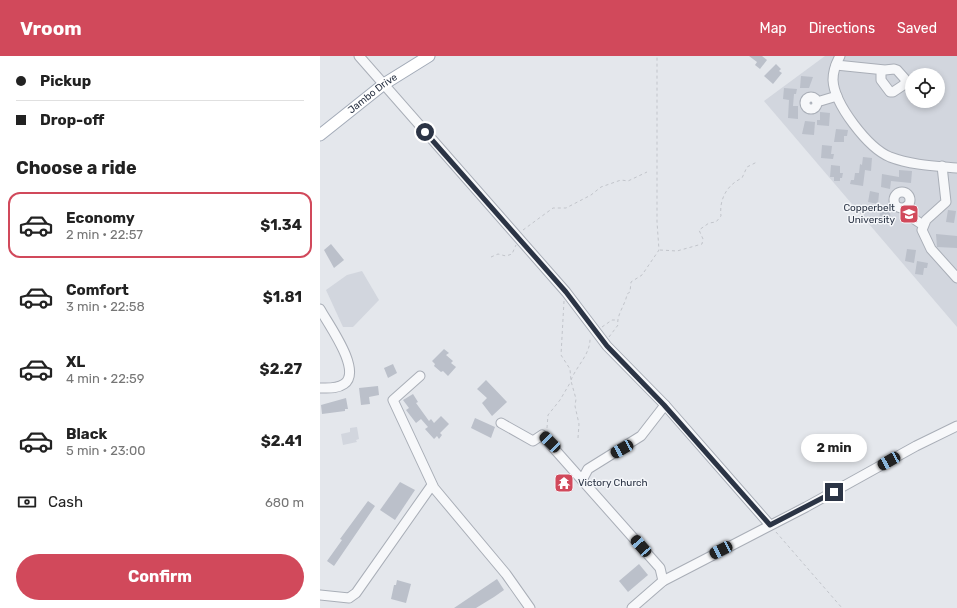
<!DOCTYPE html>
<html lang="en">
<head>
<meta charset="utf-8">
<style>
	body { margin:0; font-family:Rubik,sans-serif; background:#f6f6f6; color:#222; height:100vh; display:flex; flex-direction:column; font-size:15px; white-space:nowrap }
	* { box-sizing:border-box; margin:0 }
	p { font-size:13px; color:#767676 }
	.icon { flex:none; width:22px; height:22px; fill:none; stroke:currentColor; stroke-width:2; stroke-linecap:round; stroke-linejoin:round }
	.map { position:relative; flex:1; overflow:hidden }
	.panel { display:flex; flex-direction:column; background:#fff; width:320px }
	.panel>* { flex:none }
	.guide { display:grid; align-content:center; height:88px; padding:0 16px; background:#fff }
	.controls { position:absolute; left:585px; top:12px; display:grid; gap:8px }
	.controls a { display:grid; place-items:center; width:40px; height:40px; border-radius:50%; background:#fff; box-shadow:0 2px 6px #0003; font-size:20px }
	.end { position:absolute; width:18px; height:18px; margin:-9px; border:5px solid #2b3445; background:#fff; box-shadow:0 0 0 2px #fff }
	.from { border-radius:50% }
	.bubble { position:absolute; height:28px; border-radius:14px; background:#fff; box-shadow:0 2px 6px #0003; font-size:13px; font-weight:700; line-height:28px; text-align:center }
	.car { position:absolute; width:12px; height:24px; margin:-12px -6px; border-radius:5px; box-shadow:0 0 3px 1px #0007; background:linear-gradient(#222 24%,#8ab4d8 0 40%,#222 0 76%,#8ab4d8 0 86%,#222 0) }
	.guide b { display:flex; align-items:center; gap:14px; height:38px; font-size:15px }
	.guide b+b { border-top:1px solid #e0e0e0 }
	.guide i { width:10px; height:10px; background:#222 }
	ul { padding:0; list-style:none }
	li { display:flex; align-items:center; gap:12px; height:66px; margin:0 8px 6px; padding:0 8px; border:2px solid transparent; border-radius:12px }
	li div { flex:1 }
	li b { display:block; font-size:15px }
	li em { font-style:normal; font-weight:700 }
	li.current { border-color:#d1495b }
	li>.icon { width:36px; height:36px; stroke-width:1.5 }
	h2 { padding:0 16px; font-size:18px; line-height:48px }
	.pay { display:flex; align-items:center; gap:10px; height:44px; padding:0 16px; font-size:15px }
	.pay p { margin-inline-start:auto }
	.action { display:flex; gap:8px; margin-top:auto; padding:8px 16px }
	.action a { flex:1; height:46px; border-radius:24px; background:#d1495b; color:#fff; font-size:16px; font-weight:700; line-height:46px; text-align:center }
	header { display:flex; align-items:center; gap:24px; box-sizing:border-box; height:56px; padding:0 20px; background:#d1495b; color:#fff }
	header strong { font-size:19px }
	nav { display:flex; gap:22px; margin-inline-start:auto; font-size:14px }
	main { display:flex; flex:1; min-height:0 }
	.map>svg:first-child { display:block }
</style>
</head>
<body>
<header>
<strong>Vroom</strong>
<nav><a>Map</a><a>Directions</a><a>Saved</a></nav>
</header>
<main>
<section class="panel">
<div class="guide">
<b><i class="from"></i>Pickup</b>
<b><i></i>Drop-off</b>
</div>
<h2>Choose a ride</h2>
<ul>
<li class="current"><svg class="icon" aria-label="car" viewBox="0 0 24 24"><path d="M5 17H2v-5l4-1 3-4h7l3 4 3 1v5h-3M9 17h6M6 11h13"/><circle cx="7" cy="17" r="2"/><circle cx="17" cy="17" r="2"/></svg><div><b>Economy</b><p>2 min · 22:57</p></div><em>$1.34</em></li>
<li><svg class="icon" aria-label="car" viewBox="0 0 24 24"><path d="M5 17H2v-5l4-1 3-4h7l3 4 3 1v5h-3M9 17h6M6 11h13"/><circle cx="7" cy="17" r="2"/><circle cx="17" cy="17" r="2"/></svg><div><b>Comfort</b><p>3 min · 22:58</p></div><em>$1.81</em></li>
<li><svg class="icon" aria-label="car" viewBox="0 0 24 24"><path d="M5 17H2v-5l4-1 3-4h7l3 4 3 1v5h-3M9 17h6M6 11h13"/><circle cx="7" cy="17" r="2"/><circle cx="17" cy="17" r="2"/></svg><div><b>XL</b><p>4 min · 22:59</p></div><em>$2.27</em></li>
<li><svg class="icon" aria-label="car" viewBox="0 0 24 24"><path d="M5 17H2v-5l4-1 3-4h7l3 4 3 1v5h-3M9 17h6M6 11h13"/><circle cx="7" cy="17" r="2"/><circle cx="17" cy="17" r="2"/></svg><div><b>Black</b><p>5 min · 23:00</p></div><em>$2.41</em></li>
</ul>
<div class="pay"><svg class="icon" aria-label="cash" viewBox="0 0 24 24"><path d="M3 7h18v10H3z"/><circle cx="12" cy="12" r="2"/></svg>Cash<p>680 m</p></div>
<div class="action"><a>Confirm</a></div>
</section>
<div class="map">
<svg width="637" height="552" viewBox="0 0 637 552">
	<rect width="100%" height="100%" fill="#e4e7ec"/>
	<g fill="#d2d6de" fill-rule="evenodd">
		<path d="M505 0H637V271L444 45ZM592 19H618V45H592Z"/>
		<path d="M42 215 59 244 33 271H23L6 234 27 219Z"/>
		<path d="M37 371 39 383 36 384 37 386 23 389 21 378 30 376V372Z"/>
	</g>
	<g fill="#bbc0ca">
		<path d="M429 0H442L447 4 440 13 435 9 437 6Z"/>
		<path d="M456 8 461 13 459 15 462 17 453 28 444 20Z"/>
		<path d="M481 20 493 21 489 32H480Z"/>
		<path d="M464 32 477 33 476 38H474L473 50H478V63L468 62 469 44 463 43Z"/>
		<path d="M500 56 510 57 509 70 497 69V64H500Z"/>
		<path d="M485 65 495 66 494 79 482 78Z"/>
		<path d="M516 73 528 74 527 80H524V86H514Z"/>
		<path d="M502 89 512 90 511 98H514L513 103 501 102Z"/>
		<path d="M543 101 552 102 551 115 545 114 543 130 530 128 531 124H534L535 117H539L540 108 542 109Z"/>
		<path d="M511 109 520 110V117H523L522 122H520V125H514V121H510Z"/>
		<path d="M579 114 592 115 591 127 571 125 570 133 561 131 562 118 579 121Z"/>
		<path d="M550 135 559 137 558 148 548 146Z"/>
		<path d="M628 154 636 155 634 167 626 166Z"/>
		<path d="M560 155H570L571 168 559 167Z"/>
		<path d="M616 178 637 180V192L617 191Z"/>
		<path d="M11 188 24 204 14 212 4 194Z"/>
		<path d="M587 193 596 194 594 207 585 205Z"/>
		<path d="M597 205 608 207 607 212H604L603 219 595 218Z"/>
		<path d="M124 293 129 297 126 299 133 305 131 307 136 311 128 320 123 315 121 316 114 310 115 308 112 305Z"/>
		<path d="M73 308 77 317 68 322 64 312Z"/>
		<path d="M166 324 187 346 172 360 162 347 167 342 157 333Z"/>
		<path d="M58 330 59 339 49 341 50 348 41 349 39 332Z"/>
		<path d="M93 338 98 346 96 347 109 365 111 363 114 367 121 360 129 368 120 377 122 379 119 383 117 380 114 383 105 373 108 371 101 363 96 367 86 354 89 352 83 344Z"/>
		<path d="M26 342 28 353H25V355L2 358 1 349Z"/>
		<path d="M155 362 175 371 171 382 151 372Z"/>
		<path d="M80 426 95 434 75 464 60 454Z"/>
		<path d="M48 445 55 450 14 510 7 505 22 484 20 483Z"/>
		<path d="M319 508 328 519 308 536 299 525Z"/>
		<path d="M177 523 184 534 174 541 156 552H134Z"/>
		<path d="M77 524 91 528 86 547 71 543 74 529H76Z"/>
	</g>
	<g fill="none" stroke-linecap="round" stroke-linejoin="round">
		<defs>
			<g id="minor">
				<path d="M39 0 246 236 287 290 345 349 450 469"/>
				<path d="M520 0C516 7 513 16 513 24 514 48 548 92 570 101 591 109 615 110 637 112"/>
				<path d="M516 9 565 14 574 13 577 14 585 23V28L573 36H570L561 24V16L565 14"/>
				<circle cx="491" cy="47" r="6"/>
				<path d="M497 46 517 40"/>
				<path d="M622 110 626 146 606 164 602 174 611 193 637 222"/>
				<circle cx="582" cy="144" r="8"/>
				<path d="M587 150 591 161 603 169"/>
				<path d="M0 253C8 268 43 315 24 328 17 333 8 332 0 332"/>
				<path d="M100 320 73 344 114 432 186 518 210 552"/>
				<path d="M181 367 213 385 222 379 340 512 343 525"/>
				<path d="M262 424 268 413 321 380 345 349"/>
				<path d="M0 539 29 542 36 537 112 429"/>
				<path d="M312 552 343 525 486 451 596 390 637 370"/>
			</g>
			<g id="major">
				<path id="s1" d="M0 79 64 28 109 0"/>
			</g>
		</defs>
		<use href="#minor" stroke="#a9aeb7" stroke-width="11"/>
		<use href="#major" stroke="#a3abb8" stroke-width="13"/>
		<g stroke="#c2c5cb" stroke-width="1" stroke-dasharray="3 3" stroke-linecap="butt">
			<path d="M203 174 233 152H246L271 139 281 131 301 124 308 125 327 116"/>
			<path d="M340 194 357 195 382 188 383 183 379 174 389 167 396 166 401 160C399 143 407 129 422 122L427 111 437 106"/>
			<path d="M171 201 178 198 186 200 192 198 196 189"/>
			<path d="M244 245 241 299 250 313 251 325 256 343 255 350 259 368 258 382"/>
			<path d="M282 271 292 264H297"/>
			<path d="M289 281 298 269C296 259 306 248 307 238L310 236 311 226 322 219 339 194 337 166V0"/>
			<path d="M251 324C257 309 271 298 270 281"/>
			<path d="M227 372 228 359 240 344 250 327"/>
			<path d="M456 476 522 552"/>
		</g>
		<use href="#minor" stroke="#f7f8fa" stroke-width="9"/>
		<use href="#major" stroke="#fff" stroke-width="11"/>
	</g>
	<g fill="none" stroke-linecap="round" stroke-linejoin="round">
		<path stroke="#2b3445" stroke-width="5" d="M105 76 246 236 287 290 344 349 450 469 514 436"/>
	</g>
	<defs>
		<symbol id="university-square" viewBox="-11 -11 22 22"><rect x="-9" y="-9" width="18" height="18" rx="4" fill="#d1495b" stroke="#f4f6f9"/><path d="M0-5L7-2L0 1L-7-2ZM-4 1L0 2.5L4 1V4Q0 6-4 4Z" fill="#fff"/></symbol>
		<symbol id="temple-square" viewBox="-11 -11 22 22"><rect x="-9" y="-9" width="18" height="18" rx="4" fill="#d1495b" stroke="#f4f6f9"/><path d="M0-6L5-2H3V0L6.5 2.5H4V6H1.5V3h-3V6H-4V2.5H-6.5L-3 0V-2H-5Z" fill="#fff"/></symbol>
	</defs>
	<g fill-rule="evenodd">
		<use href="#university-square" x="578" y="147" width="22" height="22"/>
		<use href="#temple-square" x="233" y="416" width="22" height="22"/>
	</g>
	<g text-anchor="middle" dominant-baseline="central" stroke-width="3" stroke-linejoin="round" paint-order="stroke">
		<g font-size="10" fill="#2b3445" stroke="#f4f6f9">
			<text stroke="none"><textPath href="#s1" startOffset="67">Jambo Drive</textPath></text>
		</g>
		<g font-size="10" fill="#2b3445" stroke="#f4f6f9" text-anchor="end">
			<text x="575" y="152">Copperbelt<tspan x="575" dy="12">University</tspan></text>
			<text x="258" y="427" text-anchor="start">Victory Church</text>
		</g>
	</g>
</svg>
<div class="controls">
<a><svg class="icon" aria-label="locate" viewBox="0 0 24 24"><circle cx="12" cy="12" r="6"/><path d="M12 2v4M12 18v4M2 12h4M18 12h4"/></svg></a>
</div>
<i class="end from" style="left:105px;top:76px"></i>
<i class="end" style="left:514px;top:436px"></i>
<div class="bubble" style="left:481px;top:378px;width:66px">2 min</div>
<i class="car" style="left:230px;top:386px;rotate:315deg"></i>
<i class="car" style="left:302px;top:393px;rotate:241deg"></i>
<i class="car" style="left:569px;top:405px;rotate:241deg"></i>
<i class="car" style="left:321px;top:490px;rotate:319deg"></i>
<i class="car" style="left:401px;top:494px;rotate:243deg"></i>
</div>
</main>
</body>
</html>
